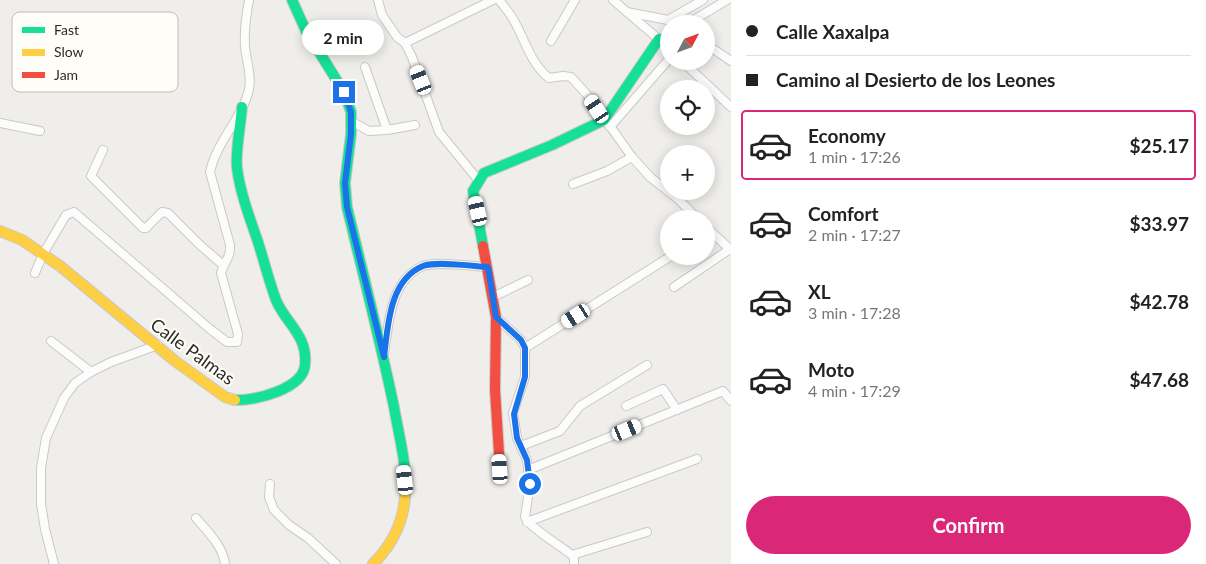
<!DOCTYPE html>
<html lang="en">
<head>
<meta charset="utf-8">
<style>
	body { margin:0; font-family:Lato,sans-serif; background:#f2f2f2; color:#222; height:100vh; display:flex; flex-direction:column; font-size:19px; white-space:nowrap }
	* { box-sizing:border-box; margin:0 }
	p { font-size:16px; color:#767676 }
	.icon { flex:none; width:28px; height:28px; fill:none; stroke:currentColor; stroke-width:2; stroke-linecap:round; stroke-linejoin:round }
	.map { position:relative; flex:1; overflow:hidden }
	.side { display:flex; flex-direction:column; background:#fff; width:475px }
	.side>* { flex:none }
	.guide { display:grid; align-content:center; height:110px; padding:0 15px; background:#fff }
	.needle { width:32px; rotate:49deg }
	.fabs { position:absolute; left:660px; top:15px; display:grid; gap:10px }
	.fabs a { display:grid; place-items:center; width:55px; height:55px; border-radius:50%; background:#fff; box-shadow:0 2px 12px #0003; font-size:25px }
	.end { position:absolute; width:22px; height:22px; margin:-11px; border:6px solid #1a73e8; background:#fff; box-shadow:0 0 0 2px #fff }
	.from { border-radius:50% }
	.bubble { position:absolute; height:35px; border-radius:18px; background:#fff; box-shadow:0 2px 12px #0003; font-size:16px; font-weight:700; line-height:35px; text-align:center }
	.car { position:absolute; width:15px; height:30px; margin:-15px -8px; border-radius:6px; box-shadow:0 0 4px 1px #0007; background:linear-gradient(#fff 24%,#345 0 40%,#fff 0 76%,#345 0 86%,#fff 0) }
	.guide b { display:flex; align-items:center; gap:18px; height:48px; font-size:19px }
	.guide b+b { border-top:1px solid #e0e0e0 }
	.guide i { width:12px; height:12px; background:#222 }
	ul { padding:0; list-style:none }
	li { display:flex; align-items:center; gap:15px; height:70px; margin:0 10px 8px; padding:0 5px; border:2px solid transparent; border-radius:5px }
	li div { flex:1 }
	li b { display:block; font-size:19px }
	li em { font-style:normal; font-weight:700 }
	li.active { border-color:#db2777 }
	li>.icon { width:45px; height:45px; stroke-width:1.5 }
	.cta { display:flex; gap:10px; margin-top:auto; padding:10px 15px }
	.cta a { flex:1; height:58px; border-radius:30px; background:#db2777; color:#fff; font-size:20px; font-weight:700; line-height:58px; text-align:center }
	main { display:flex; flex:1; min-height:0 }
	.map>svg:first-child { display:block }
</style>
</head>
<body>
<main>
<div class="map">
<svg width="731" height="564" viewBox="0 0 731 564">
	<rect width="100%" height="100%" fill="#f0eeea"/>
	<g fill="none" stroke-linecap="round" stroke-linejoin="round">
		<defs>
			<g id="street">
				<path d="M378 0 382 15 397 37 405 43 412 57 439 132 479 181"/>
				<path d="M499 0C504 6 509 12 513 19 525 39 530 63 549 78L563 76 571 77 590 98 632 157 650 177 677 198 698 219"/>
				<path d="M613 0 669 48"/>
				<path d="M627 12 668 20 703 0"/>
				<path d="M687 24 727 0"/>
				<path d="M551 41 575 0"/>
				<path d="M405 43 493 0"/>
				<path d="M706 44 731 61"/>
				<path d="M682 61 731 107"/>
				<path d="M365 67 387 130"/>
				<path d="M351 121 369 131 387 130 415 125"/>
				<path d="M0 123 40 131"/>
				<path d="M610 127 669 59"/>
				<path d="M103 150 91 176 143 228H146L162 212 168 213 200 245 223 265"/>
				<path d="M573 184 607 171 632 157"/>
				<path d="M706 227 731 250"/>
				<path d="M35 273 43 254 66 215 74 212 210 329 227 342H237L238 334 221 273C224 261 231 258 230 245L210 172C217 140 243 118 249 89 252 75 246 60 245 46 244 30 246 16 249 0"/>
				<path d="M674 287 730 249"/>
				<path d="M493 297 528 280"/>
				<path d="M496 317 521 340 525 348V377L513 413 517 438 527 460 530 484 525 517C529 527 562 547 572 555L574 558V564"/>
				<path d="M51 341 91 372"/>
				<path d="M525 348 671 256"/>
				<path d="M384 353C389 323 390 280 423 266 436 261 472 266 488 267"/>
				<path d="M626 406 663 389 677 410"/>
				<path d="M521 446 560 431 580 406 647 365"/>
				<path d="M528 470 723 391 731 401"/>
				<path d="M270 484 269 497 274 510 289 525 308 538 336 564"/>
				<path d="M196 518C207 531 223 546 225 564"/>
				<path d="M527 522 697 459"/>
				<path d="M572 555 647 532"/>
				<path d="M54 564 45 529 41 504V468L46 438 64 398 75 383 91 372 111 362 158 345"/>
			</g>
			<g id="fast">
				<path d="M292 0 306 31 344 92 351 112V134L345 183 347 207C363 274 380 340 394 407 399 437 408 467 405 497"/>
				<path d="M483 246 473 191 484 173 552 145 604 120 659 39"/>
				<path d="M235 400C255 401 303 389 305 365 308 335 286 324 276 300 269 281 264 261 258 242 250 219 240 192 237 168 235 153 241 123 242 107"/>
			</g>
			<g id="slow">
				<path d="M0 231 22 240 60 266 175 361 225 397 235 400"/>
				<path d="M373 564C392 545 403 524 405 497"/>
			</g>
			<path id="jam" d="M483 246 496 317 495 390 500 469"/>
		</defs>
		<use href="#street" stroke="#cac9c6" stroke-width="10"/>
		<use href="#fast" stroke="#cac9c6" stroke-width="12"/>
		<use href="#slow" stroke="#cac9c6" stroke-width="12"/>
		<use href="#jam" stroke="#cac9c6" stroke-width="12"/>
		<use href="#street" stroke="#fdfcfc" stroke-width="8"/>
		<use href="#fast" stroke="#16e098" stroke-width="10"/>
		<use href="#slow" stroke="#ffcf43" stroke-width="10"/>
		<use href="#jam" stroke="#f24e42" stroke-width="10"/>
	</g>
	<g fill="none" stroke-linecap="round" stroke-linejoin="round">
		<path stroke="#1a73e8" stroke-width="6" d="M344 92 351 112V134L345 183 347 207 384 357C388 326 389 280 423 266 437 261 472 266 488 267L496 317 521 340 525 348V377L514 414 517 438 527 460 530 484"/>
	</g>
	<g text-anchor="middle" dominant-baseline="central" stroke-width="4" stroke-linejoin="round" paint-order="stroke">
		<g font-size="18" fill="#2e2c29" stroke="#fffdf8">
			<text transform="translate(193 351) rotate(36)">Calle Palmas</text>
		</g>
	</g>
	<rect x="12" y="12" width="166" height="80" rx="8" fill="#fffdf8" stroke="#c0beba" stroke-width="1"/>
	<rect x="22" y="27" width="23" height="6" fill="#16e098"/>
	<rect x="22" y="49" width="23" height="7" fill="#ffcf43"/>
	<rect x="22" y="72" width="23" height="6" fill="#f24e42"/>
	<g font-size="14" fill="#2e2c29">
		<text x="54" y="35">Fast</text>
		<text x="54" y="57">Slow</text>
		<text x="54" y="80">Jam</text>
	</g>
</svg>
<div class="fabs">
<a><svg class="needle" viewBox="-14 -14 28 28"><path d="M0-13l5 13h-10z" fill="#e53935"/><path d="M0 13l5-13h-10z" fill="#767676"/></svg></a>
<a><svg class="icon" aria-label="locate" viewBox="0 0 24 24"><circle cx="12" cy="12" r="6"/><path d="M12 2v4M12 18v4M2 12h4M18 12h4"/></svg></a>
<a>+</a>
<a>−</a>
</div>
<i class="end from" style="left:530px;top:484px"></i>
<i class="end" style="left:344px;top:92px"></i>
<div class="bubble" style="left:302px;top:20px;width:82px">2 min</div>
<i class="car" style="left:421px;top:80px;rotate:338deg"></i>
<i class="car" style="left:597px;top:109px;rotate:326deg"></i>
<i class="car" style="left:478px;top:211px;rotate:347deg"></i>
<i class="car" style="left:576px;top:316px;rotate:238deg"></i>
<i class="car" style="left:627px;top:430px;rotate:68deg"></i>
<i class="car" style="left:500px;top:469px;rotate:356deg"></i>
<i class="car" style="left:405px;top:480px;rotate:354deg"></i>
</div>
<section class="side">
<div class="guide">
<b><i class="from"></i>Calle Xaxalpa</b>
<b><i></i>Camino al Desierto de los Leones</b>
</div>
<ul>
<li class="active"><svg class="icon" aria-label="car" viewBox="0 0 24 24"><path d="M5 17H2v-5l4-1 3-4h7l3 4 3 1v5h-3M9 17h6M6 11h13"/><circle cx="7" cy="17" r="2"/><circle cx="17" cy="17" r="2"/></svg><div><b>Economy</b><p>1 min · 17:26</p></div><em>$25.17</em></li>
<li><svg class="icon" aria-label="car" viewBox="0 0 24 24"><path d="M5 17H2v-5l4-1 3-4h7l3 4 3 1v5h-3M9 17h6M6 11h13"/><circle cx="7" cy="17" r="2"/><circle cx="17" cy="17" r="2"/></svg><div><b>Comfort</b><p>2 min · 17:27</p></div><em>$33.97</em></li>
<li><svg class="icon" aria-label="car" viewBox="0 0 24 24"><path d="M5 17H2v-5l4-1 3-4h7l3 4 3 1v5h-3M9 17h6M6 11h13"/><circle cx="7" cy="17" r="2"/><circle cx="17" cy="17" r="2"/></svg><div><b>XL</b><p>3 min · 17:28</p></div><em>$42.78</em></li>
<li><svg class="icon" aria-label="car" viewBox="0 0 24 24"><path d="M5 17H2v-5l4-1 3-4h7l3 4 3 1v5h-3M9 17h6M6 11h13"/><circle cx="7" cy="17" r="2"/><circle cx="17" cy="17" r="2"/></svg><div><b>Moto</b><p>4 min · 17:29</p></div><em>$47.68</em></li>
</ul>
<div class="cta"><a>Confirm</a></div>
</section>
</main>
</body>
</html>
